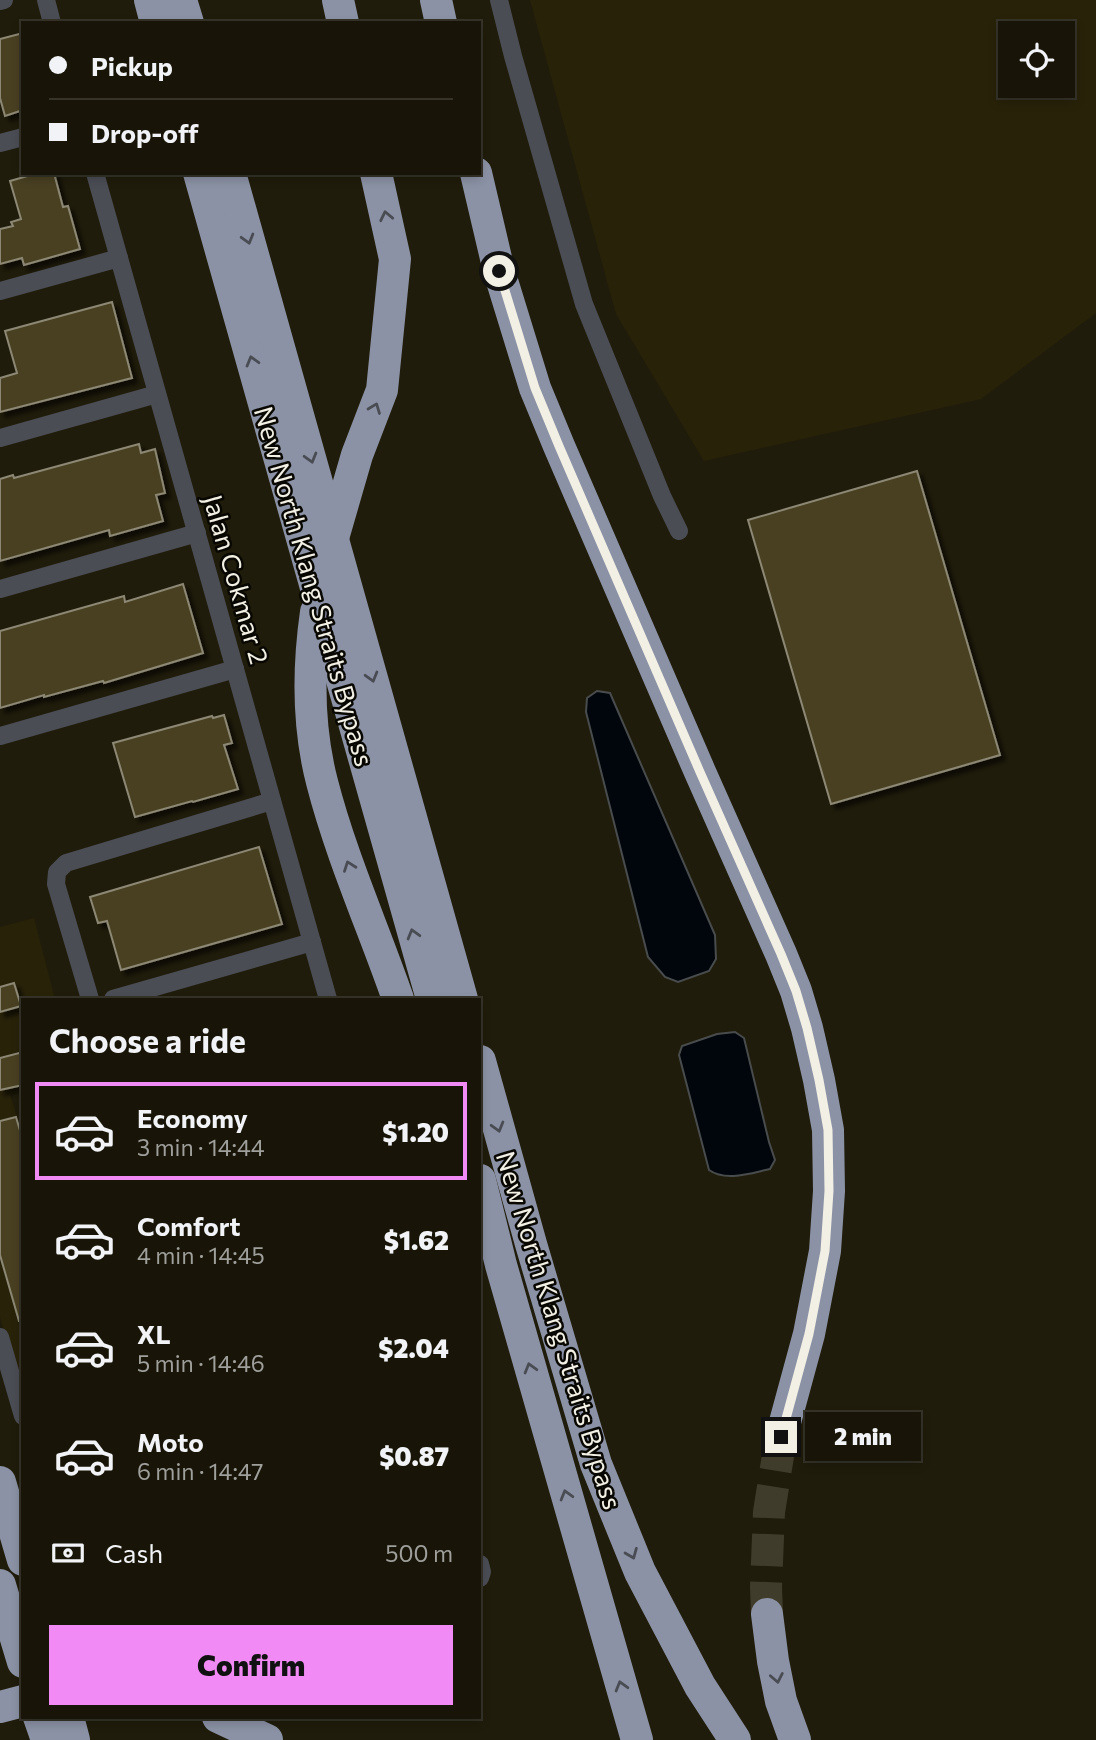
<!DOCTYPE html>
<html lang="en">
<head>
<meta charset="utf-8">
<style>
	body { margin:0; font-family:Commissioner,sans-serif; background:#252216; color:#f1f3f6; height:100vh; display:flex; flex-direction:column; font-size:26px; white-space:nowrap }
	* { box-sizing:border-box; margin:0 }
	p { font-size:23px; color:#9f9f9c }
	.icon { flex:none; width:38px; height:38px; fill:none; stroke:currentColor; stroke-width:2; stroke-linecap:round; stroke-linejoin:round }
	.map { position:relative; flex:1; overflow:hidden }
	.drawer { position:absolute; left:21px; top:998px; width:460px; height:721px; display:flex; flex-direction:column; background:#181508; border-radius:0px; box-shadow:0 4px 10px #0003,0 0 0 2px #363429 }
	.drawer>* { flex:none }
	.banner { position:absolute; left:21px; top:21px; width:460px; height:154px; border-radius:0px; box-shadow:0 4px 10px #0003,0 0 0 2px #363429; display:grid; align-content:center; height:154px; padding:0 28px; background:#181508 }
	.buttons { position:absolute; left:998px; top:21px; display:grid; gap:14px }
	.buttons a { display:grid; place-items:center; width:77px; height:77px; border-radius:0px; background:#181508; box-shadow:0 4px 10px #0003,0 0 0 2px #363429; font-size:35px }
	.end { position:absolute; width:32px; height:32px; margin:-16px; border:9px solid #f2efe4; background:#111; box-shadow:0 0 0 4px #111 }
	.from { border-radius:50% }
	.bubble { position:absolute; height:49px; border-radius:0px; background:#181508; box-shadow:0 4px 10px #0003,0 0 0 2px #363429; font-size:23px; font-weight:800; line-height:49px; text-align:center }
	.banner b { display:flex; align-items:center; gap:24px; height:66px; font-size:26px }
	.banner b+b { border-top:2px solid #363429 }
	.banner i { width:18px; height:18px; background:#f1f3f6 }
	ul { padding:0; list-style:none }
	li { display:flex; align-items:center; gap:21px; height:98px; margin:0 14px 10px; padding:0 14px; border:4px solid transparent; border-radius:0px }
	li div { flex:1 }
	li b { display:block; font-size:26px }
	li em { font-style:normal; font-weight:800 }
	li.active { border-color:#f18af4 }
	li>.icon { width:63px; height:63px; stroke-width:1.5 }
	h2 { padding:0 28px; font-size:32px; line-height:84px }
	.pay { display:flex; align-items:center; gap:18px; height:77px; padding:0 28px; font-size:26px }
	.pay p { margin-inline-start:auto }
	.button { display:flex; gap:14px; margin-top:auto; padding:14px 28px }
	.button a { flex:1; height:80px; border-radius:0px; background:#f18af4; color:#111; font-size:28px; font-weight:800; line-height:80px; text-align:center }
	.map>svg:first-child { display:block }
</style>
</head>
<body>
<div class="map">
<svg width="1096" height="1740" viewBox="0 0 1096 1740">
	<defs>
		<filter id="shadow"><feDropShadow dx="5" dy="5" stdDeviation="2" flood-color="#0009"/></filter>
	</defs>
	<rect width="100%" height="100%" fill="#201c0b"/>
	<g fill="#282209" fill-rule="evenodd">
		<path d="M530 0H1096V313L981 399 704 461 616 314ZM1010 33H1062V86H1010Z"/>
		<path d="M34 918 55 999H23V1091L10 1094 23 1137V1396L0 1317V927Z"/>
	</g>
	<g fill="#00060c" stroke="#494c4d" stroke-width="2">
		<path d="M597 691 610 693 715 935 716 959 709 971 678 982 665 977 648 957 586 712 587 698Z"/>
		<path d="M735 1032 744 1038 769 1142 775 1160 770 1169C751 1173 726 1182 709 1170L679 1055 682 1046 717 1034Z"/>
	</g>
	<g fill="#494122" stroke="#8c8874" stroke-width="2" filter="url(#shadow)">
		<path d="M23 33V110L5 116 0 98V39Z"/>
		<path d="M38 173H54L63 207 68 206 80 249 24 265 22 258 0 264V229L13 226 11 222 21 219 10 181Z"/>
		<path d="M112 302 132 378 0 412V378L17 373 5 331Z"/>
		<path d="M139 444 141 453 155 449 165 493 156 495 163 521 110 536 109 530 0 561V479L13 475 14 478Z"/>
		<path d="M917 471 1000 755 831 804 748 520Z"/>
		<path d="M183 584 203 653 104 683 103 681 44 697V695L0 708V631L124 596 125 602Z"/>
		<path d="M224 715 232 743 224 745 238 789 193 802 192 801 135 817 113 743 212 716 213 718Z"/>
		<path d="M259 847 282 924 121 970 107 921 98 923 90 897Z"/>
		<path d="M14 983 21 1006 0 1012V987Z"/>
		<path d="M23 1052V1085L0 1090V1058Z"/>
		<path d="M16 1117 23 1141V1321H19L0 1255V1121Z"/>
	</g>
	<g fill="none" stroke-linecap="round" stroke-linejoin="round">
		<path stroke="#403c2c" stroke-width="32" stroke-dasharray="32 16" stroke-linecap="butt" d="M767 1614 766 1587 769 1512 781 1437"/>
		<g stroke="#4b4d55" stroke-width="18">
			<path d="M46 0 52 23"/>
			<path d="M499 0 513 56 584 304 662 496 679 531"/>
			<path d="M0 1 4 0"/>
			<path d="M0 143 23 137"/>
			<path d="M95 173 328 999"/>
			<path d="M0 291 119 258"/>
			<path d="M0 438 157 394"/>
			<path d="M0 589 197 533"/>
			<path d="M0 736 235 669"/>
			<path d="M90 999 56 884 57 872 66 863 272 801"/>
			<path d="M113 999 312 942"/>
			<path d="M0 1337 23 1416"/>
			<path d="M480 1564 482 1572 480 1578"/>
		</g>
		<g stroke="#8b92a5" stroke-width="32">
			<path d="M150 0 156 23"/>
			<path d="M181 0 188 23"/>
			<path d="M338 0 343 23"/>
			<path d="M436 0 441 23"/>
			<path d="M199 173 432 999"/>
			<path d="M230 173 462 999"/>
			<path d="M476 173 499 271 535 388 559 446 700 772 781 954 796 991 807 1028 819 1080 828 1130 829 1191 825 1251 809 1334 781 1437"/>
			<path d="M333 538 357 455 382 390 395 259 376 173"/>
			<path d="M316 612C308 668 308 728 322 782 341 856 373 927 398 999"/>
			<path d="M480 1061 531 1244 596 1464 640 1572 700 1686 735 1740"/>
			<path d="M480 1180 501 1265 637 1740"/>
			<path d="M0 1482 23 1560"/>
			<path d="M0 1585 23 1662"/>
			<path d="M767 1614 773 1661 781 1701 795 1740"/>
			<path d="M0 1707 23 1701"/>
			<path d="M39 1717 47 1740"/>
			<path d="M68 1717 74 1740"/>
			<path d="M218 1717 267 1740"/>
		</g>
	</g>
	<defs><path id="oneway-chevron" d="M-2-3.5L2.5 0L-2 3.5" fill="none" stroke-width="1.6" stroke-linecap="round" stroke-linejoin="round" transform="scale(1.75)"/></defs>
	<g stroke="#4a4c54">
		<use href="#oneway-chevron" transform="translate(386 216) rotate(-102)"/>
		<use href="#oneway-chevron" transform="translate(248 239) rotate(74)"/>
		<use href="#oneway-chevron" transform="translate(252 361) rotate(-106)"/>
		<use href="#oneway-chevron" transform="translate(375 408) rotate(-69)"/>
		<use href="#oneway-chevron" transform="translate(311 458) rotate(74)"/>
		<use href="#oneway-chevron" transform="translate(372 677) rotate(74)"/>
		<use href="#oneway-chevron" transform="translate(349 866) rotate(-110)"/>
		<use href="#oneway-chevron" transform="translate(413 934) rotate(-106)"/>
		<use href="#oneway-chevron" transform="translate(498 1127) rotate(74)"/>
		<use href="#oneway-chevron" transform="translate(530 1368) rotate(-106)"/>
		<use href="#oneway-chevron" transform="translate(566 1495) rotate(-106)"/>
		<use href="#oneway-chevron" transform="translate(632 1554) rotate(68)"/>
		<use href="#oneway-chevron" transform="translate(777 1678) rotate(79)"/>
		<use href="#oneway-chevron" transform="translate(621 1686) rotate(-106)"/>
	</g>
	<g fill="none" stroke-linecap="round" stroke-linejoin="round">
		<path stroke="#f2efe4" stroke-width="9" d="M499 271 535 388 559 446 700 772 781 954 796 991 807 1028 819 1080 828 1130 829 1191 825 1251 809 1334 781 1437"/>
	</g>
	<g text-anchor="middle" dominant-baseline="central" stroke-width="5" stroke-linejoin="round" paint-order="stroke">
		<g font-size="26" fill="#f2efe4" stroke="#080702">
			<text transform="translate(237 579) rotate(74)">Jalan Cokmar 2</text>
			<text transform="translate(315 586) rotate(74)">New North Klang Straits Bypass</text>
			<text transform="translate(560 1330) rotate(73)">New North Klang Straits Bypass</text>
		</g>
	</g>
</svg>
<div class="buttons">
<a><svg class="icon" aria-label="locate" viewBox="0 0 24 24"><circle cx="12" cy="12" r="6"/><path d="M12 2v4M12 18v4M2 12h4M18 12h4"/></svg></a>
</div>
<i class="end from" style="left:499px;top:271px"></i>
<i class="end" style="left:781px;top:1437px"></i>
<div class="bubble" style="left:805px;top:1412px;width:116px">2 min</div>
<div class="banner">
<b><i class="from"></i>Pickup</b>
<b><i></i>Drop-off</b>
</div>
<section class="drawer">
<h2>Choose a ride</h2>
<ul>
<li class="active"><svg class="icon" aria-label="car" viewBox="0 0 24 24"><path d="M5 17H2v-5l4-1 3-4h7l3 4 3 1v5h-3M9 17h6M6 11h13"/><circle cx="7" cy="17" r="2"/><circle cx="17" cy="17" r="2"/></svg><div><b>Economy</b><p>3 min · 14:44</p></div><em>$1.20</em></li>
<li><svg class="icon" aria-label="car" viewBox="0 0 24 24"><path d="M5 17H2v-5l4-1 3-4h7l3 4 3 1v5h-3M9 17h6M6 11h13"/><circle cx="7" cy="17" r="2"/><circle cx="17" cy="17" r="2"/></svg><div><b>Comfort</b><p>4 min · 14:45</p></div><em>$1.62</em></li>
<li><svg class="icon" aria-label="car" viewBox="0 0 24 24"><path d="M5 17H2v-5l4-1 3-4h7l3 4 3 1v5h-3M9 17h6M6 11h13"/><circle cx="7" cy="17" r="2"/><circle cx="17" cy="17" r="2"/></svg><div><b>XL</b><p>5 min · 14:46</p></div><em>$2.04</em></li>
<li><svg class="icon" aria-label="car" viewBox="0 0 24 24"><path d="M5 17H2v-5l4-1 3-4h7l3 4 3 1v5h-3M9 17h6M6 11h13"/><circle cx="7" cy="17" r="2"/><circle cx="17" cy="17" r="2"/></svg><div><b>Moto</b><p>6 min · 14:47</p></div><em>$0.87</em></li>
</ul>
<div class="pay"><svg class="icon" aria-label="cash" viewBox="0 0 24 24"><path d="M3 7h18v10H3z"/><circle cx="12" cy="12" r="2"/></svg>Cash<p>500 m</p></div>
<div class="button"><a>Confirm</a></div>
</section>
</div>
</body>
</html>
